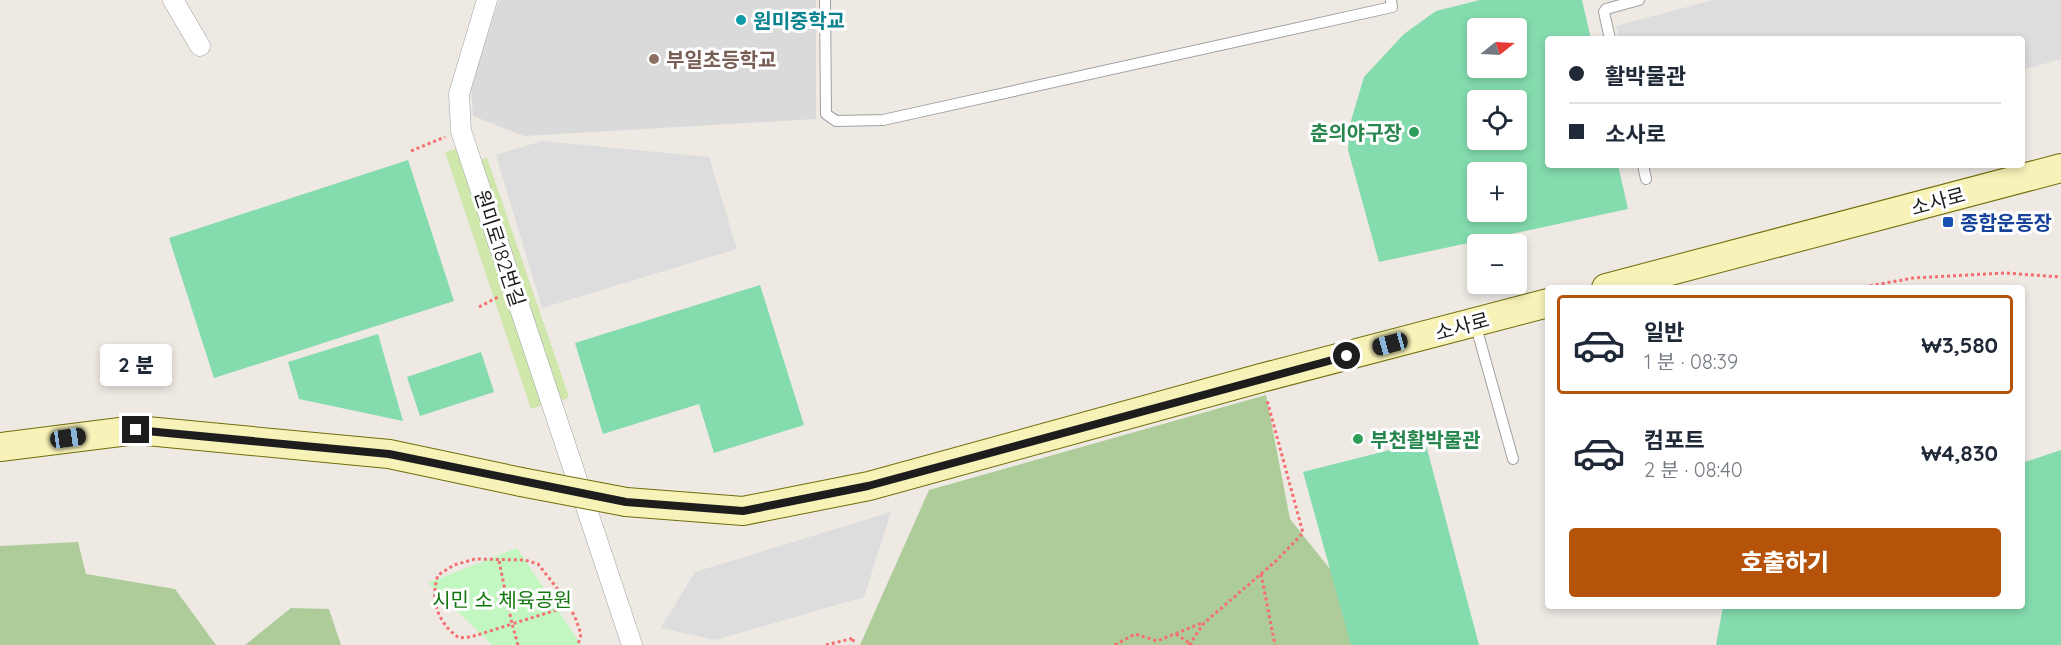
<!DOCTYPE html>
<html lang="ko">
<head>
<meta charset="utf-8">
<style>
	body { margin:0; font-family:Quicksand,"Noto Sans KR",sans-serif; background:#f2f2f3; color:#1f2937; height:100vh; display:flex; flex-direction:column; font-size:22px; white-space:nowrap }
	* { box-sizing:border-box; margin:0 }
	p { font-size:20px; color:#747a83 }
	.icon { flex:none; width:33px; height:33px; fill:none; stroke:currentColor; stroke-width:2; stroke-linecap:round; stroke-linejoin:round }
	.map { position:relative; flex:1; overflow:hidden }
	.details { position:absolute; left:1545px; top:285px; width:480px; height:324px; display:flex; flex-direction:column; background:#fff; border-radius:6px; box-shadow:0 3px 9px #0003 }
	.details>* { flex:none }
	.banner { position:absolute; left:1545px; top:36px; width:480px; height:132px; border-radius:6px; box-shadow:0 3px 9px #0003; display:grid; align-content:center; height:132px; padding:0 24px; background:#fff }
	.needle { width:39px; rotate:72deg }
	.buttons { position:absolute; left:1467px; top:18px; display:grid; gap:12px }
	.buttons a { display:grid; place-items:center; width:60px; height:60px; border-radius:6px; background:#fff; box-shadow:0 3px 9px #0003; font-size:30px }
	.end { position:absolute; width:27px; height:27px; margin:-14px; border:8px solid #1d1d1d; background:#fff; box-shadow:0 0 0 3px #fff }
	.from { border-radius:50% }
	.bubble { position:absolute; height:42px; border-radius:6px; background:#fff; box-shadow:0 3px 9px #0003; font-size:20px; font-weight:800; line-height:42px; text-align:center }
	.car { position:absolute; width:18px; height:36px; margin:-18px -9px; border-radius:8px; box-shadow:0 0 4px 2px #0007; background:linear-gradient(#222 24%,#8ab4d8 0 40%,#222 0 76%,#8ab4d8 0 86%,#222 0) }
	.banner b { display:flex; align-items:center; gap:21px; height:57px; font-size:22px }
	.banner b+b { border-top:2px solid #e0e1e3 }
	.banner i { width:15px; height:15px; background:#1f2937 }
	ul { padding:10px 0 0; list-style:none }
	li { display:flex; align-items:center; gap:18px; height:99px; margin:0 12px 9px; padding:0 12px; border:3px solid transparent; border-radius:6px }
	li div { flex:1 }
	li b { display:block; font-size:22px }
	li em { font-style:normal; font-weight:800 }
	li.on { border-color:#b45309 }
	li>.icon { width:54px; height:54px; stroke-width:1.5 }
	.primary-button { display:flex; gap:12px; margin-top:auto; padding:12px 24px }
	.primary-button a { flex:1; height:69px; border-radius:6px; background:#b45309; color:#fff; font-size:24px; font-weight:800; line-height:69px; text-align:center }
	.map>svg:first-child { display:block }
</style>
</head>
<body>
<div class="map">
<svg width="2061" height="645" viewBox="0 0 2061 645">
	<rect width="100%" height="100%" fill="#eee9e3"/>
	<path fill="#dbdada" d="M499 0H816V119L524 136 473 116 471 87Z"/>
	<g fill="#d0e7ab">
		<path d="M456 149 543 405 531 409 445 152Z"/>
		<path d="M487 158 569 397 560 402 478 160Z"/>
	</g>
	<g fill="#aecc99">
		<path d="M1266 395 1290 519 1391 645H860L929 490Z"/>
		<path d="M78 542 86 574 175 589 216 645H0V546Z"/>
		<path d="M291 608 329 609 341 645H245Z"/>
	</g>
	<path fill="#c3f7c1" d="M517 548 525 560 581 645H492L428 583Z"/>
	<g fill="#84dbae" fill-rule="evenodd">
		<path d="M1480 0H1582L1591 39H1548V165H1618L1628 209 1379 262 1348 150 1350 124 1364 77 1404 34 1436 11ZM1516 28V68H1478V28ZM1516 100V140H1478V100ZM1516 172V212H1478V172Z"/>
		<path d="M408 160 454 301 214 378 169 238Z"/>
		<path d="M760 285 804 425 714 453 699 404 603 434 575 343Z"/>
		<path d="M378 334 403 421 299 399 288 362Z"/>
		<path d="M481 352 494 392 420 416 407 377Z"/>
		<path d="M1425 441 1479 645H1351L1303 472Z"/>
		<path d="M2061 450V645H1716L1723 606H2022V463Z"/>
	</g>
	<g fill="#ddd">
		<path d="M1713 0H2061V59L2022 70V39H1619L1616 26Z"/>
		<path d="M542 141 709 157 737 249 542 308 496 155Z"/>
		<path d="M891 512 864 597 715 640 661 628 695 572Z"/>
	</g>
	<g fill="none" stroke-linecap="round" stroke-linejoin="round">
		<defs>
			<g id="lane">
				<path d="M825 0 826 114 836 121 883 120 1392 7 1391 0"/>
				<path d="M1610 39 1604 12 1606 9 1639 0"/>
				<path d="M1643 165 1646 179"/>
				<path d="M1475 323 1513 459"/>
			</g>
			<g id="street">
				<path d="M173 0 200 46"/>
				<path d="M487 0 459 94 461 131 632 645"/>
			</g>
			<g id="secondary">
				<path d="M1606 288 2061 168"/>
				<path d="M0 447 136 430 389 454 521 482"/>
				<path d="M626 502 743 511 869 486 1261 378 1548 303"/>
			</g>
		</defs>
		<use href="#lane" stroke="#a1a1a1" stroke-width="12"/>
		<use href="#street" stroke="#a1a1a1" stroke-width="21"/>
		<use href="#secondary" stroke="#706e08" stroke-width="30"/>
		<g stroke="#f56e70" stroke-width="3" stroke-dasharray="3 3" stroke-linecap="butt">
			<path d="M411 151 445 137"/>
			<path d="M1858 288 1913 278 2005 273 2061 277"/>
			<path d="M479 307 498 297"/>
			<path d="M499 561 512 624 569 606"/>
			<path d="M1261 574 1275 645"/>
			<path d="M1176 634 1192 645"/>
			<path d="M518 645 512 624 471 637 459 638C437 622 430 600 438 575L454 565 475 559 525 560 538 564 564 597 575 617 581 634 578 645"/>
			<path d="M826 645 854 638 852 645"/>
			<path d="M1115 645 1135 634 1157 641 1202 623"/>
			<path d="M1189 645 1204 623 1276 561 1303 533 1267 400"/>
		</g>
		<use href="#lane" stroke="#fff" stroke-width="10"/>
		<use href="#street" stroke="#fff" stroke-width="20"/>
		<use href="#secondary" stroke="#f7f2b8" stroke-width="28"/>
		<defs>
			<path id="secondary-bridge" d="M521 482 626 502"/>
		</defs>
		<use href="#secondary-bridge" stroke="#706e08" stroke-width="30" stroke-linecap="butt"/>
		<use href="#secondary-bridge" stroke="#f7f2b8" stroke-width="28"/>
	</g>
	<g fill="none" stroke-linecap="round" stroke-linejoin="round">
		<path stroke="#1d1d1d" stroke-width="8" d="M136 430 389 454 626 502 743 511 868 486 1347 356"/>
	</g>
	<circle fill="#0f9aa8" stroke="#fff" stroke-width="2" cx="741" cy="20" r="6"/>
	<circle fill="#8d6e63" stroke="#fff" stroke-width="2" cx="654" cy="59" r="6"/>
	<g fill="#2e9e5b" stroke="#fff" stroke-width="2">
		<circle cx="1414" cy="132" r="6"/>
		<circle cx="1358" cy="439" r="6"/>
	</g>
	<rect fill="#1a4fb4" stroke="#fff" stroke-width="2" x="1942" y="216" width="12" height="12" rx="3"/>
	<g text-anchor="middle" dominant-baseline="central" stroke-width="6" stroke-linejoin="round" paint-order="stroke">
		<g font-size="20" font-weight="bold" fill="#0d838f" stroke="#fff" text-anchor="start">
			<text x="753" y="20">원미중학교</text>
		</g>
		<g font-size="20" font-weight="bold" fill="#785e54" stroke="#fff" text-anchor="start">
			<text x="666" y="59">부일초등학교</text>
		</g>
		<g font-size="20" font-weight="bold" fill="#27864d" stroke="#fff" text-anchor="end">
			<text x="1402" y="132">춘의야구장</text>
			<text x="1370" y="439" text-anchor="start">부천활박물관</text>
		</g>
		<g font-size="20" fill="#1d1d1d" stroke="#fff">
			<text transform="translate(1938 201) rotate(-15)">소사로</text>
			<text transform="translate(500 248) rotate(72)">원미로182번길</text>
			<text transform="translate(1462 326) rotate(-15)">소사로</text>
		</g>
		<g font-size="20" font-weight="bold" fill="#164399" stroke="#fff" text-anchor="start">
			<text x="1960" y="222">종합운동장</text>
		</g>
		<g font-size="20" fill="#13770f" stroke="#fff">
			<text x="502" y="599">시민 소 체육공원</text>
		</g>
	</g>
</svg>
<div class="buttons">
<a><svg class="needle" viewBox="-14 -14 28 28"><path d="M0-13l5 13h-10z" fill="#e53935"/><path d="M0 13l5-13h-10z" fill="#747a83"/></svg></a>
<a><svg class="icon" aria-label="locate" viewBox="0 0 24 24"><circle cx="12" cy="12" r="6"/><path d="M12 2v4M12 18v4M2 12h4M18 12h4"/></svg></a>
<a>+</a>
<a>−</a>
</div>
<i class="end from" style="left:1347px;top:356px"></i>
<i class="end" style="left:136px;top:430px"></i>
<div class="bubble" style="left:100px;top:344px;width:72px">2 분</div>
<i class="car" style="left:1390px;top:344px;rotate:255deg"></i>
<i class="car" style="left:68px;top:438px;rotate:82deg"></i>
<div class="banner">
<b><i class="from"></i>활박물관</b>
<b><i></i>소사로</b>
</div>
<section class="details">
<ul>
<li class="on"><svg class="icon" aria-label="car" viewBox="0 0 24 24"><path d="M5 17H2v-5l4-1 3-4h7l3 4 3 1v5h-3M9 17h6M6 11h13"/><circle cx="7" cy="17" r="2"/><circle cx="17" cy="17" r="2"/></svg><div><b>일반</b><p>1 분 · 08:39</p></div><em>₩3,580</em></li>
<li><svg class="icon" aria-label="car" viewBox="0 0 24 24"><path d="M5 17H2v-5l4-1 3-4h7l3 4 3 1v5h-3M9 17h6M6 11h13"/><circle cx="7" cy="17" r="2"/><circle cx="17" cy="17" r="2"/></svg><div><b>컴포트</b><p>2 분 · 08:40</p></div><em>₩4,830</em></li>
</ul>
<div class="primary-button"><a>호출하기</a></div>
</section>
</div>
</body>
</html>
